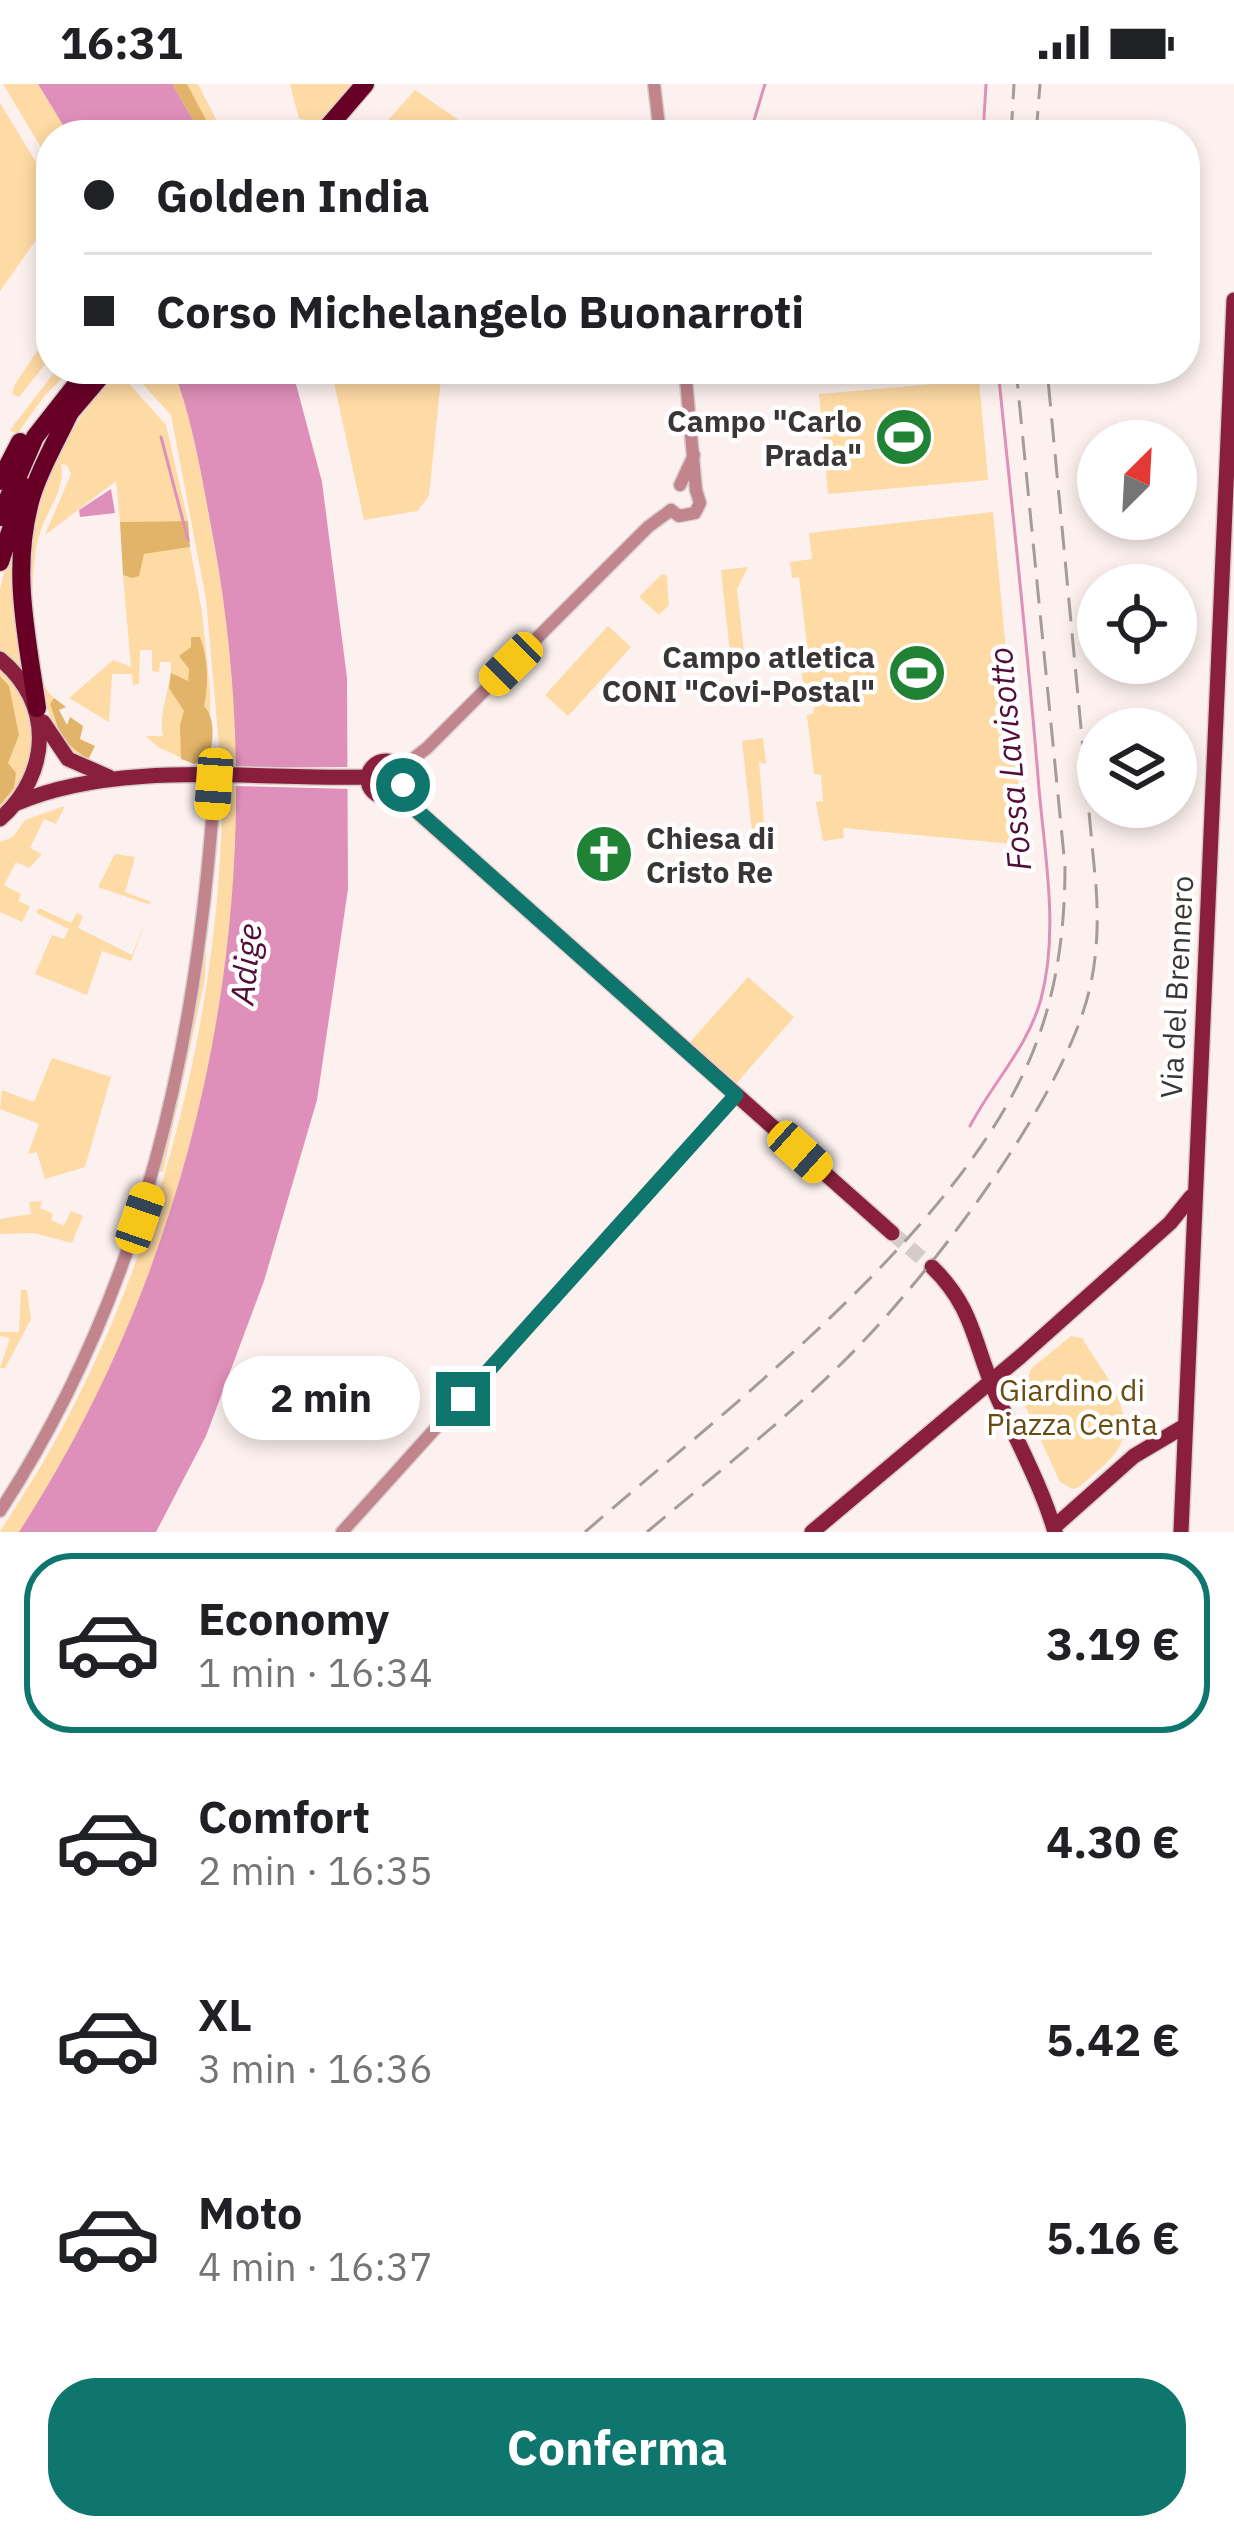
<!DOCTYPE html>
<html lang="it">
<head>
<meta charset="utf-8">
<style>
	body { margin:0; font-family:"IBM Plex Sans",sans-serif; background:#f2f2f2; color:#202124; height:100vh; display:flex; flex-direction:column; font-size:45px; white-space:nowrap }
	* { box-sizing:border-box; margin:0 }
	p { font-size:39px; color:#757577 }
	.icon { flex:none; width:66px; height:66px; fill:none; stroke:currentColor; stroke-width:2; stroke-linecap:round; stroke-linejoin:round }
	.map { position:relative; height:1448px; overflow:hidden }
	.side { display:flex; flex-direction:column; background:#fff; flex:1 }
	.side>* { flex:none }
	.guide { position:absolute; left:36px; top:36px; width:1164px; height:264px; border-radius:48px; box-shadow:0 6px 18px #0003; display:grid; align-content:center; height:264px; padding:0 48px; background:#fff }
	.needle { width:78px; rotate:24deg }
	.tools { position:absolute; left:1077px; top:336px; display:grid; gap:24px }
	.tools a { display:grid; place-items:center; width:120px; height:120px; border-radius:50%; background:#fff; box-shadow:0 6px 18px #0003; font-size:60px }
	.end { position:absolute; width:54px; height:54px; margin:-27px; border:15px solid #0f766e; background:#fff; box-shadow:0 0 0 6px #fff }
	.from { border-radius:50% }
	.bubble { position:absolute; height:84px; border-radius:42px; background:#fff; box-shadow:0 6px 18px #0003; font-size:39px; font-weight:700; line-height:84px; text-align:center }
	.car { position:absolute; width:36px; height:72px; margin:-36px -18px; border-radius:15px; box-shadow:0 0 9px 3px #0007; background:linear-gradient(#f5c518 24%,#345 0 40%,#f5c518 0 76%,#345 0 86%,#f5c518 0) }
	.guide b { display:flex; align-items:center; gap:42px; height:114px; font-size:45px }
	.guide b+b { border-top:3px solid #e0e0e0 }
	.guide i { width:30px; height:30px; background:#202124 }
	ul { padding:21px 0 0; list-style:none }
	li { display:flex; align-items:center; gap:36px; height:180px; margin:0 24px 18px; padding:0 24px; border:6px solid transparent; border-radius:48px }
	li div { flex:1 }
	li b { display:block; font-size:45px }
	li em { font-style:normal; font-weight:700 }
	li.active { border-color:#0f766e }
	li>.icon { width:108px; height:108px; stroke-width:1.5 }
	.action { display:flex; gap:24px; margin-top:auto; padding:24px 48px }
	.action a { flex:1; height:138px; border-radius:48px; background:#0f766e; color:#fff; font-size:48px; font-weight:700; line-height:138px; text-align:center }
	.status { display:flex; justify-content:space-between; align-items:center; height:84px; padding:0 60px; background:#fff; direction:ltr }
	.status svg { height:33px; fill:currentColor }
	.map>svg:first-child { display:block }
</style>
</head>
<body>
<div class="status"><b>16:31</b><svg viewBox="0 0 49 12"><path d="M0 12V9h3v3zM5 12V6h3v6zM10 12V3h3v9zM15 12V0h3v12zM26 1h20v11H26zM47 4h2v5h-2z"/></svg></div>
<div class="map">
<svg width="1234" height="1448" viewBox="0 0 1234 1448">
	<rect width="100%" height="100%" fill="#fcf1ee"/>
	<g fill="#fedaa4">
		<path d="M3 0H38L69 51H51V80Z"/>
		<path d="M172 0H198L224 51H202Z"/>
		<path d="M290 0H358L320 45 309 36 299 35Z"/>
		<path d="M415 6 467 42 466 51H375Z"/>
		<path d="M0 19 51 103V170L36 156 0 207Z"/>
		<path d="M51 238V273L19 313 12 310 15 300 42 260 40 257Z"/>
		<path d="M57 285H72L45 311 17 350 10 346Z"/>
		<path d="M116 285 166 341 188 437 120 438 116 397 45 451 71 390 67 381 61 380C66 405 48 423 40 449 29 480 27 593 54 614L50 620C60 651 77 676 110 684L108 688C58 669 49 638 38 588 11 470 40 377 116 285Z"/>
		<path d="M129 285H173C191 332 199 379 208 428 224 511 238 599 236 684H221L206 515 171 331Z"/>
		<path d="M331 285H442L429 412 417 427 364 436Z"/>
		<path d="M979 296 988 396 828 410 819 310Z"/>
		<path d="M993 428 1024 761 843 744 844 754 823 757 816 718 823 717 821 691 814 690 807 631 814 629 813 603 803 602 800 563 807 561 799 493 792 494 790 478 812 475 809 449Z"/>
		<path d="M17 437 26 589 0 567V505Z"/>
		<path d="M190 463 202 528 210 606V677L205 680 199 676 195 680 158 663 146 652H163C158 626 172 603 171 578H160L159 588 152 587V566H140L139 600 133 601 132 590H112L109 638 69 614 113 576 131 583 123 491 132 494 144 470Z"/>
		<path d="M748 483 737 505 744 568 730 569 721 486Z"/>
		<path d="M662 490 667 492 669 521 659 531 639 513Z"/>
		<path d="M608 542 631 563 568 632 545 611Z"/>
		<path d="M0 582C42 627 42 680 0 725Z"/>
		<path d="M763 654 766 680 759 678 764 738 773 743 774 762 754 764 742 657Z"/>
		<path d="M227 702H237C236 965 162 1227 19 1448H0C21 1414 43 1381 61 1346 161 1160 220 927 222 716L226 715Z"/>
		<path d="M65 722 56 740 44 735 30 764 42 770 29 784 16 778 4 801 21 810 18 817 30 822 22 838 0 828V758L13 753 25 736Z"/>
		<path d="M115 770 135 773 125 808 152 818 148 820 98 803Z"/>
		<path d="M39 824 71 839 77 829 83 832 78 844 132 871 147 833 131 877 102 867 87 911 35 890 52 851 64 855 69 845 36 829Z"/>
		<path d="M206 866 205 895 163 1088 160 1087Z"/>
		<path d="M748 893 794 933 737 999 690 958Z"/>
		<path d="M52 974 111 993 85 1083 45 1095 37 1068 28 1070 39 1040 0 1025 2 1006 34 1018Z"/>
		<path d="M42 1117 40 1124 53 1130 51 1136 64 1142 71 1127 83 1132 72 1159 34 1149 0 1150V1135L31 1130 29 1118Z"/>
		<path d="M21 1206H27L31 1235 5 1284H0L10 1254 0 1252V1248H19Z"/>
		<path d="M1071 1252 1082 1254C1100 1285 1144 1334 1115 1369 1105 1382 1091 1392 1079 1403L1072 1405 1060 1398 1020 1311 1032 1284Z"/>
	</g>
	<g fill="#e2b469">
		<path d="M172 0H187L214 51H202Z"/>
		<path d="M188 437 190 463 144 470 139 492 132 494 123 491 120 438Z"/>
		<path d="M191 553H200C208 575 209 599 204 622 217 636 212 658 210 677L205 680 199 676 195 680 181 675 180 641 184 627 169 604 171 589 188 597 189 585 179 572 191 563Z"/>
		<path d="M0 592 9 602 19 651 8 679 16 689 14 704 0 721Z"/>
		<path d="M54 614 66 623 59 626 67 641 70 633 83 642 80 655 95 662 88 676 62 655 50 620Z"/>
	</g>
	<g fill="#df90ba">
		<path d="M38 0H172L202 51H69Z"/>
		<path d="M173 285H292L322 398 347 594 348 805 317 1016 264 1197 206 1352 156 1448H19C207 1157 277 794 213 453 202 396 194 340 173 285Z"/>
		<path d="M111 405 115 429 80 433 79 426Z"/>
	</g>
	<path fill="#fcf1ee" d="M353 683V705L231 702 230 684Z"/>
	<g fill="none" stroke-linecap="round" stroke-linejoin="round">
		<g stroke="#df90ba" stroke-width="3">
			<path d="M752 43 765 0"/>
			<path d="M983 51 986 0"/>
			<path d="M161 353 188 456"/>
			<path d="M970 1042C993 998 1028 963 1041 915 1059 847 1045 773 1039 705 1028 565 1012 425 998 285"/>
		</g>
		<path stroke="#d5ccc9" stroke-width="15" stroke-dasharray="15 8" stroke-linecap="butt" d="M892 1149 932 1183"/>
		<defs>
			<g id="minor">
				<path d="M654 0 660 51"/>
				<path d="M685 285 696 406"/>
				<path d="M680 401 694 371"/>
				<path d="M671 426 679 432 695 429 700 419 696 406"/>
				<path d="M401 684 427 664 648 443 671 426"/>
				<path d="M0 1427C145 1205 199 954 215 693"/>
				<path d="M342 1448 736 1011"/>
			</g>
			<g id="major">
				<path d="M0 575C54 619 51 690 0 735"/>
				<path d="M43 638 68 675 109 693"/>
				<circle cx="386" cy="695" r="18"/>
				<path d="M397 709 892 1149"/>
				<path d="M17 719C121 675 257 696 368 693"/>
				<path d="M932 1183C974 1224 973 1258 995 1308 1015 1354 1041 1400 1055 1448"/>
				<path d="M1054 1443 1134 1372 1183 1343"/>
				<path d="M812 1448 1021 1272 1170 1139 1191 1113"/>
				<path d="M1181 1448 1234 216"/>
			</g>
			<g id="highway">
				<path d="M321 51 365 0"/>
				<path d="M66 333 107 285"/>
				<path d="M0 397 20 358"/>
				<path d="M0 433 35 353 79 297"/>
				<path d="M0 478 25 403"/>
				<path d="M37 624C27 551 10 484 32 411 41 382 58 354 71 326"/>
			</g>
		</defs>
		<use href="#minor" stroke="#d9cfcd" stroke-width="15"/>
		<use href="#major" stroke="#d9cfcd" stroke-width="18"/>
		<use href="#highway" stroke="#d9cfcd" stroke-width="21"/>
		<use href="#minor" stroke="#c2858e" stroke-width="12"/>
		<use href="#major" stroke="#8a1f3d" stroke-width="15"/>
		<use href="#highway" stroke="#680026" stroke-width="18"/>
		<g stroke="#a49c9a" stroke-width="3" stroke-dasharray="24 12" stroke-linecap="butt">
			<path d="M1011 51 1014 0"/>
			<path d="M1036 51 1040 0"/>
			<path d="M585 1448C730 1322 958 1149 1032 970 1057 909 1065 846 1065 782L1016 285"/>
			<path d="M647 1448C712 1393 780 1340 840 1281 923 1200 1047 1037 1083 928 1097 887 1099 845 1096 802L1047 285"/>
		</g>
	</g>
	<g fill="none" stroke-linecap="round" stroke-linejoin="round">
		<path stroke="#0f766e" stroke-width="15" d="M403 701 398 709 402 713 736 1011 463 1315"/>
	</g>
	<defs>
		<symbol id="stadium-disc" viewBox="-11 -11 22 22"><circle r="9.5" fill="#1f8235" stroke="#fff"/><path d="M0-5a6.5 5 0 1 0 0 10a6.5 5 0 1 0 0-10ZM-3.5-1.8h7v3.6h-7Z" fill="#fff"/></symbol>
		<symbol id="church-disc" viewBox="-11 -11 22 22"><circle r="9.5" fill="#1f8235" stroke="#fff"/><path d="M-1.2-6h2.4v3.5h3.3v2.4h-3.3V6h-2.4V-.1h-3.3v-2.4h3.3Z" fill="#fff"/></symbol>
	</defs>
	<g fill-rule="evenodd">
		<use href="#stadium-disc" x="871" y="320" width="66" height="66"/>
		<use href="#stadium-disc" x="884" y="556" width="66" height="66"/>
		<use href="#church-disc" x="571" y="737" width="66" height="66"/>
	</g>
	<g text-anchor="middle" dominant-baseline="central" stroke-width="9" stroke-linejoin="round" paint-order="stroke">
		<g font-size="30" font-weight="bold" fill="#3a3635" stroke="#fff" text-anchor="end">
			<text x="862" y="336">Campo "Carlo<tspan x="862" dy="34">Prada"</tspan></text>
			<text x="875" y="572">Campo atletica<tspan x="875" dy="34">CONI "Covi-Postal"</tspan></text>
			<text x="646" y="753" text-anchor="start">Chiesa di<tspan x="646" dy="34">Cristo Re</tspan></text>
		</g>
		<g font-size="30" fill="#3a3635" stroke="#fff">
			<text transform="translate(1176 903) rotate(-87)">Via del Brennero</text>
		</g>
		<g font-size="30" fill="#6a4b11" stroke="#fff">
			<text x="1072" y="1305">Giardino di<tspan x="1072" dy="34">Piazza Centa</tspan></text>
		</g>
		<g font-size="33" font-style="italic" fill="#520d39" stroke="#fff">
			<text transform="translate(1009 675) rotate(-95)">Fossa Lavisotto</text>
			<text transform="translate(245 880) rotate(-84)">Adige</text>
		</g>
	</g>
</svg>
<div class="tools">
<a><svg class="needle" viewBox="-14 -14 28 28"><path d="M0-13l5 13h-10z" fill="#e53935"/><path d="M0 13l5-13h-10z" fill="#757577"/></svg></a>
<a><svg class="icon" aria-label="locate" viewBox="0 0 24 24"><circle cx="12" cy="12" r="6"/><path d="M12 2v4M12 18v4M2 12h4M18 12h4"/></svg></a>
<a><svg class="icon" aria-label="layers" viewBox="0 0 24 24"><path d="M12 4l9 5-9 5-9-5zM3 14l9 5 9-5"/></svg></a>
</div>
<i class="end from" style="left:403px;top:701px"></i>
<i class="end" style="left:463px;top:1315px"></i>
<div class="bubble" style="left:222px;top:1272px;width:198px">2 min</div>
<i class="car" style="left:511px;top:580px;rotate:225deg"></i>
<i class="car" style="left:214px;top:700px;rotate:184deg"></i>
<i class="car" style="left:800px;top:1068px;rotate:132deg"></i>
<i class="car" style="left:140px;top:1134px;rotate:19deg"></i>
<div class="guide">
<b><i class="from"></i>Golden India</b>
<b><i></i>Corso Michelangelo Buonarroti</b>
</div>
</div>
<section class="side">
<ul>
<li class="active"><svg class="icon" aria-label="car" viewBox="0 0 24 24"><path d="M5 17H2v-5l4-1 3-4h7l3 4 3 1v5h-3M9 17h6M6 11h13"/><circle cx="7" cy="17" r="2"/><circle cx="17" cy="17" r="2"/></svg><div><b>Economy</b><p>1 min · 16:34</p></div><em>3.19 €</em></li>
<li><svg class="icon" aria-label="car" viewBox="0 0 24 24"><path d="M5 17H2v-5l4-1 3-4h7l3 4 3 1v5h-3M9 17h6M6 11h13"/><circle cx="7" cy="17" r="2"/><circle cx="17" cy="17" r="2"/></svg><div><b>Comfort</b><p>2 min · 16:35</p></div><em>4.30 €</em></li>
<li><svg class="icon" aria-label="car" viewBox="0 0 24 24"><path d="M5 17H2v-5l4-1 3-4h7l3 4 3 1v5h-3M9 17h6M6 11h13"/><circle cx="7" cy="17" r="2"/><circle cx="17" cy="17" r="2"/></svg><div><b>XL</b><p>3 min · 16:36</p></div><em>5.42 €</em></li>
<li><svg class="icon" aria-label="car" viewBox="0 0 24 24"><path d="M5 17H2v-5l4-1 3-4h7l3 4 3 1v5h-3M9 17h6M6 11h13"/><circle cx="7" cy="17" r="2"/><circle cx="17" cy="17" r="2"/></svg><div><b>Moto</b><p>4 min · 16:37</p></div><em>5.16 €</em></li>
</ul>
<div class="action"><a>Conferma</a></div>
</section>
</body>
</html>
